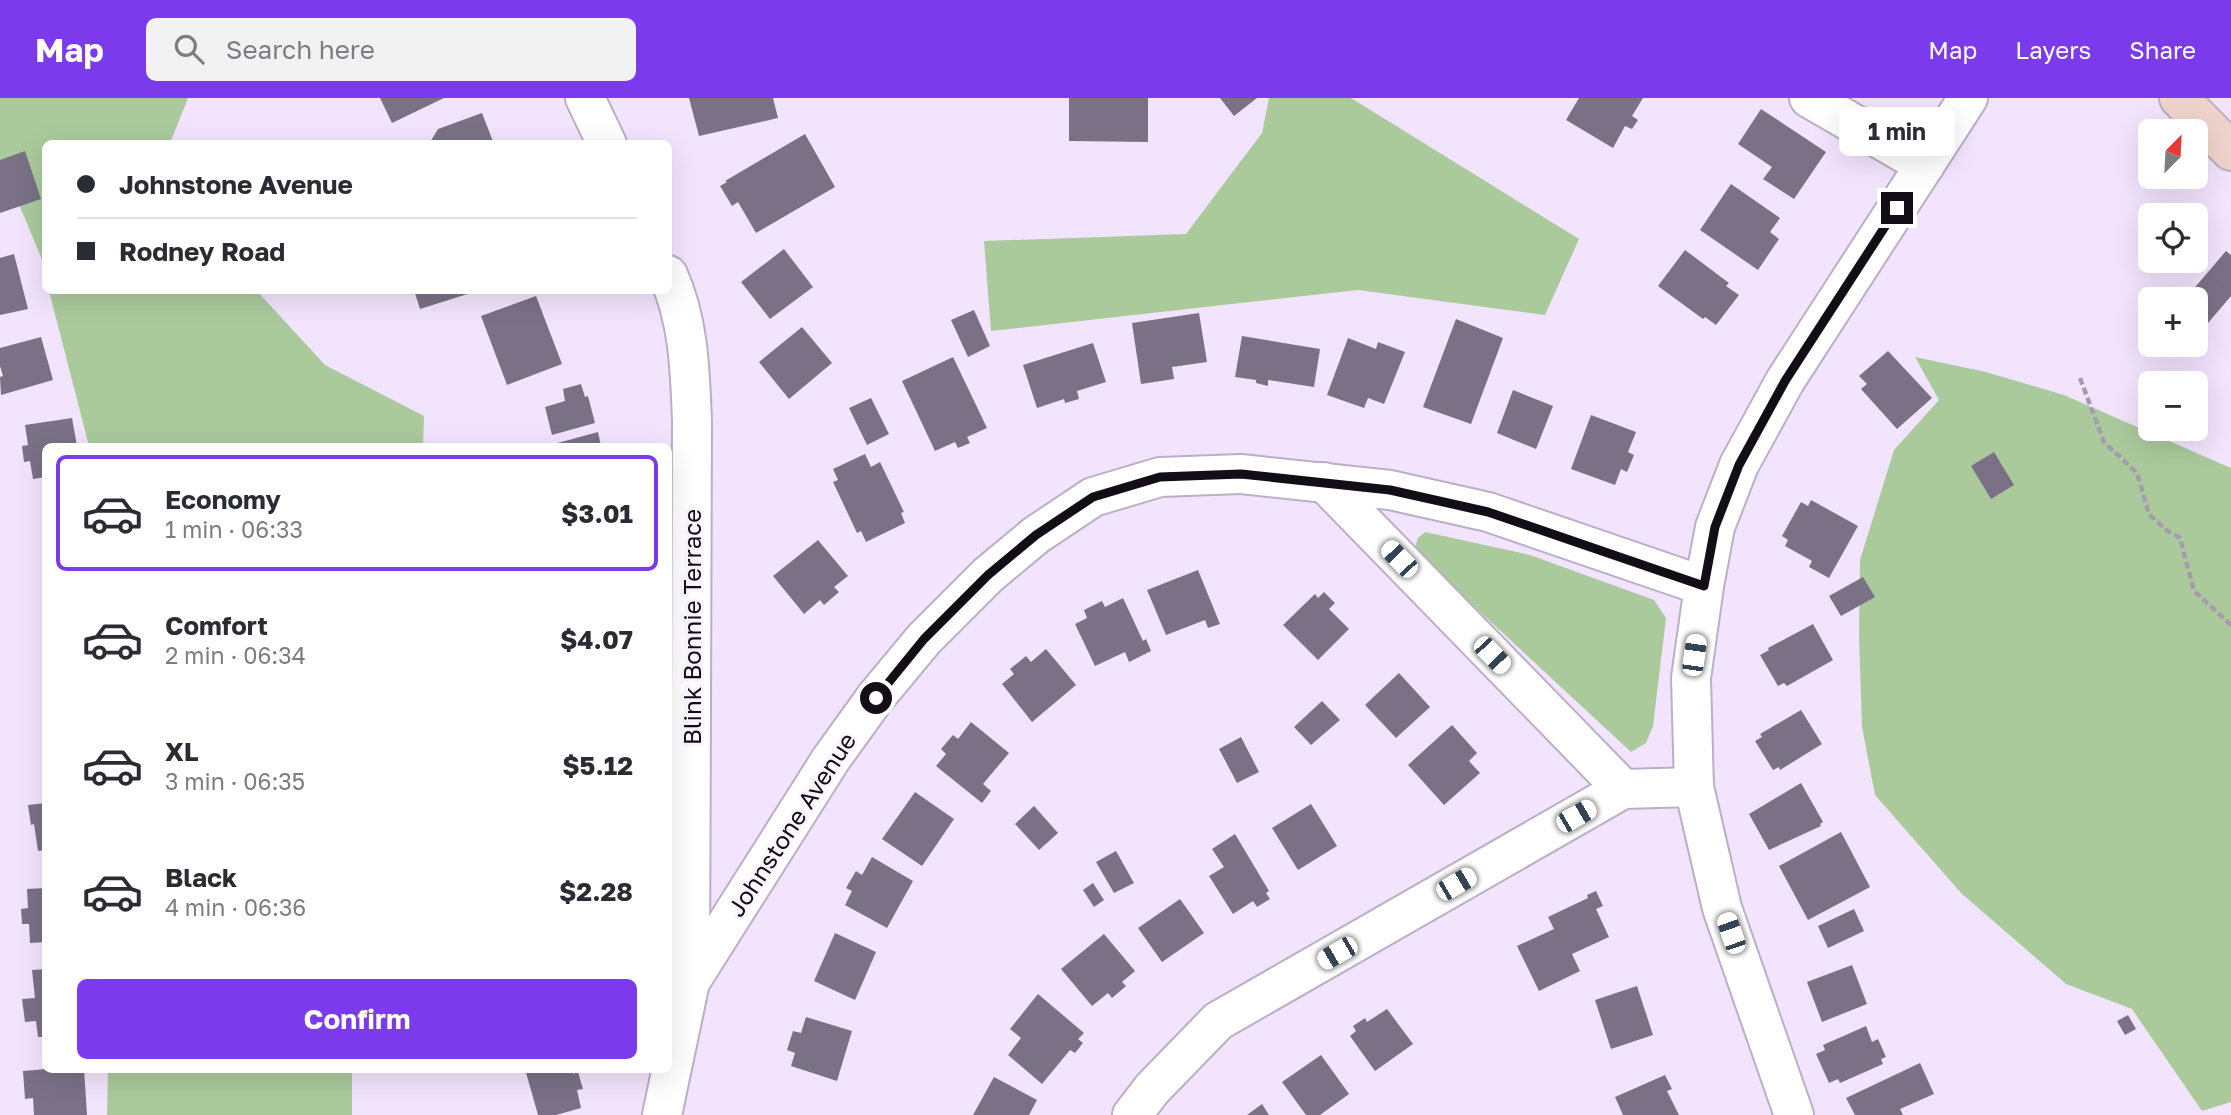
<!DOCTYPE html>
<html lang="en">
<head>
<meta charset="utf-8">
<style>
	body { margin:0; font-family:"Golos Text",sans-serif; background:#f2f2f3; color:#2b2b33; height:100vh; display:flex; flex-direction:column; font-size:26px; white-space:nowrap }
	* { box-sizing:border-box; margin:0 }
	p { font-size:23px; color:#7c7c81 }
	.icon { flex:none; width:38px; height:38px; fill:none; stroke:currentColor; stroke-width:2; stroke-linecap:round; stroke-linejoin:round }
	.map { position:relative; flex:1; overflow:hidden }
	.side { position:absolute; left:42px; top:345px; width:630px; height:630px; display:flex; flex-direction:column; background:#fff; border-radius:10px; box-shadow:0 7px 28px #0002 }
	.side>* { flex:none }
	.hud { position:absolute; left:42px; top:42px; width:630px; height:154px; border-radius:10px; box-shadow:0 7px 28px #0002; display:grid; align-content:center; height:154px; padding:0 35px; background:#fff }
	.needle { width:46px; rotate:24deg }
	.fabs { position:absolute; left:2138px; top:21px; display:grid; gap:14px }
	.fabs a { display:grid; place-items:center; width:70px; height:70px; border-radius:10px; background:#fff; box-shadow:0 7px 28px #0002; font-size:35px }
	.end { position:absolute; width:32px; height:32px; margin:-16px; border:9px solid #130e16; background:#fff; box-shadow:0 0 0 4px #fff }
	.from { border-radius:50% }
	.bubble { position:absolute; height:49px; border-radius:10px; background:#fff; box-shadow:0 7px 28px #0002; font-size:23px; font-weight:700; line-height:49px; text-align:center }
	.car { position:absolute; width:21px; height:42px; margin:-21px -10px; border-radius:9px; box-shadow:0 0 5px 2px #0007; background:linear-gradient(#fff 24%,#345 0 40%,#fff 0 76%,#345 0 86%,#fff 0) }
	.hud b { display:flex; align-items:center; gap:24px; height:66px; font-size:26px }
	.hud b+b { border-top:2px solid #e1e1e2 }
	.hud i { width:18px; height:18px; background:#2b2b33 }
	ul { padding:12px 0 0; list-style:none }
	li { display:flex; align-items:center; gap:21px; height:116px; margin:0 14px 10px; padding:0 21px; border:4px solid transparent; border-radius:10px }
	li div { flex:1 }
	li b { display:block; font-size:26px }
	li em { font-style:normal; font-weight:700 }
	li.on { border-color:#7c3aed }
	li>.icon { width:63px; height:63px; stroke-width:1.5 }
	.button { display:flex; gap:14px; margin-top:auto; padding:14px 35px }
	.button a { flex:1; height:80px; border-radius:10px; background:#7c3aed; color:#fff; font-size:28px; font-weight:700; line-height:80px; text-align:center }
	header { display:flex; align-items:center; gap:42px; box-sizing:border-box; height:98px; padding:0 35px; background:#7c3aed; color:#fff }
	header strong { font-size:33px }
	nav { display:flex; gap:38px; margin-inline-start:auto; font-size:24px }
	.search { width:490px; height:63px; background:#f2f2f3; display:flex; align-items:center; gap:18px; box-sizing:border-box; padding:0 24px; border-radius:10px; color:#7c7c81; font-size:26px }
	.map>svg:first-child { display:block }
</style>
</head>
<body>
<header>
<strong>Map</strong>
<div class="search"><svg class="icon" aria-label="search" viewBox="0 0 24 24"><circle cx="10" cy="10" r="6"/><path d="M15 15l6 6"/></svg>Search here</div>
<nav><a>Map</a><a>Layers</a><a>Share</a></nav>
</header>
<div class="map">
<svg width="2231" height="1017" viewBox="0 0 2231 1017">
	<rect width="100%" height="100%" fill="#f2e4fd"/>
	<g fill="#aaca9c">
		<path d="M0 0H188L170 45 46 46 45 179 41 159 0 61Z"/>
		<path d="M1269 0H1351L1579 141 1545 217 1358 192 991 233 984 143 1186 136 1262 35Z"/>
		<path d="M49 193H257L325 267 424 318 423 348H89Z"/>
		<path d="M1915 259 1986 274 2064 297 2231 370V1004L2202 1013 2132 911 2066 886 1962 796 1875 697 1862 629 1859 538 1860 462 1894 352 1939 302Z"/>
		<path d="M1425 434 1530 457 1654 502 1666 520 1653 628 1646 645 1631 654 1423 461 1414 452 1418 440Z"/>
		<path d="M108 971H352V1017H107Z"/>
	</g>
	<g fill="#7a7187">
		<path d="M380 0H444L392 25Z"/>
		<path d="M689 0H773L778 20 699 38Z"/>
		<path d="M1069 0H1148V44L1069 43Z"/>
		<path d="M1220 0H1257L1234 18Z"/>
		<path d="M1579 0H1643L1632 18 1638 22 1632 31 1625 28 1613 50 1566 22Z"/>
		<path d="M1761 11 1826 54 1794 101 1763 81 1772 69 1738 46Z"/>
		<path d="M482 15 494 46H429L438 31Z"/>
		<path d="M805 36 835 89 756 135 738 104 732 108 720 88 727 84 725 83Z"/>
		<path d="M25 53 41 101 0 115V62Z"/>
		<path d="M1731 86 1780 120 1770 134 1779 141 1758 172 1700 132Z"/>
		<path d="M784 151 813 189 770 221 741 184Z"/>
		<path d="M1685 152 1729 185 1726 188 1739 197 1716 227 1705 219 1703 221 1658 188Z"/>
		<path d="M2226 153 2231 157V198L2196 239V201H2185Z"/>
		<path d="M14 156 28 211 0 217V160Z"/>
		<path d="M414 192H477V193L420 211Z"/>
		<path d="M536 198 562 266 507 287 481 218Z"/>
		<path d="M974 212 990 248 968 259 951 222Z"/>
		<path d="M1199 215 1207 264 1172 269 1174 281 1141 286 1132 225Z"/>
		<path d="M1456 221 1503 240 1471 326 1423 309Z"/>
		<path d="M802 229 832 265 789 301 759 264Z"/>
		<path d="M1242 238 1320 251 1314 289 1268 282V288L1256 285V282L1235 279Z"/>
		<path d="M41 239 53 282 1 297 0 279 3 278 0 268V250Z"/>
		<path d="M1348 240 1376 251 1378 244 1405 254 1384 306 1368 300 1364 310 1327 297Z"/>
		<path d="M1093 245 1106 284 1077 293 1079 301 1065 305 1064 301 1037 310 1023 267Z"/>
		<path d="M1888 253 1932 300 1897 331 1861 291 1867 286 1859 278Z"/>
		<path d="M953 259 987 330 967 339 970 345 958 350 955 344 935 353 902 283Z"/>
		<path d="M581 286 585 299 588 298 595 325 552 337 545 309 565 303 563 291Z"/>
		<path d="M1513 292 1553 308 1536 351 1497 335Z"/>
		<path d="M871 300 889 336 867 347 849 310Z"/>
		<path d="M1591 317 1636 334 1628 354 1634 357 1627 374 1621 371 1615 387 1571 371Z"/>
		<path d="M72 320 77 348H46V379L33 381 30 363 24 364 22 348 28 347 25 327Z"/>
		<path d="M598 334 601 348H555L554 346Z"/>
		<path d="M1994 354 2014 387 1991 401 1971 368Z"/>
		<path d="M865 356 871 369 880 364 904 414 901 415 905 425 866 444 861 433 857 435 833 384 838 382 833 371Z"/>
		<path d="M1811 402 1858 428 1829 480 1809 469 1812 463 1785 448 1788 442 1782 438 1801 404 1808 408Z"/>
		<path d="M818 442 848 478 834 489 839 494 824 507 820 502 804 516 773 478Z"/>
		<path d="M1198 472 1220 526 1208 530 1205 522 1166 537 1147 492Z"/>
		<path d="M1863 479 1875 499 1841 518 1829 498Z"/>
		<path d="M1324 494 1335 505 1329 511 1349 531 1318 562 1283 527 1315 496 1318 500Z"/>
		<path d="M1123 500 1143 543 1146 541 1151 553 1129 564 1125 554 1095 568 1075 526 1087 520 1084 512 1102 503 1105 509Z"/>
		<path d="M1813 526 1833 562 1787 588 1784 585 1778 588 1760 557 1769 552 1768 550Z"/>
		<path d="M1046 551 1076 587 1032 624 1002 586 1014 576 1010 571 1026 558 1031 564Z"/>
		<path d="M1399 575 1430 609 1396 640 1365 607Z"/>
		<path d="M1322 603 1340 622 1311 647 1294 629Z"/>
		<path d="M1801 612 1822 646 1780 672 1779 669 1773 672 1755 643 1762 639 1760 636Z"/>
		<path d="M971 624 1009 655 983 686 991 693 982 705 936 668 946 656 941 651 953 637 958 641Z"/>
		<path d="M1452 627 1477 655 1469 663 1480 675 1444 707 1408 667Z"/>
		<path d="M1241 639 1259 674 1237 685 1219 651Z"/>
		<path d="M1801 685 1823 724 1820 726 1821 728 1769 752 1749 716Z"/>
		<path d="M915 694 954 721 922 768 882 741Z"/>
		<path d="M46 705V752L38 753 34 726 31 727 28 707Z"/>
		<path d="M1311 706 1337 748 1298 772 1272 730Z"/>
		<path d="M1034 708 1058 735 1039 752 1015 726Z"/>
		<path d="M1841 734 1870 789 1808 822 1779 768Z"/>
		<path d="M1235 736 1269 793 1266 795 1270 801 1257 809 1253 803 1233 816 1209 778 1224 769 1212 751Z"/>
		<path d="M1116 753 1134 785 1114 795 1096 764Z"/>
		<path d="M872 759 913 783 887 830 845 807 852 793 846 790 856 773 862 777Z"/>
		<path d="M1093 785 1104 802 1094 809 1083 792Z"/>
		<path d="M46 790V844L30 845 29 826H22L21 811 28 810 27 791Z"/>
		<path d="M1596 793 1603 808 1596 811 1609 839 1572 856 1580 873 1539 893 1517 848 1554 831 1548 819 1588 800 1587 797Z"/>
		<path d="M1180 801 1204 835 1162 864 1138 830Z"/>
		<path d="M1854 811 1864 833 1828 850 1818 828Z"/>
		<path d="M835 835 876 854 855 902 814 883Z"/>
		<path d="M1104 836 1135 873 1122 884 1126 888 1112 900 1108 895 1092 908 1061 871Z"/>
		<path d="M1852 867 1867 906 1822 924 1807 884Z"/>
		<path d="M46 871V939H38L36 923 25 924 22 901 35 900 32 872Z"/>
		<path d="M1637 888 1653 937 1611 951 1595 902Z"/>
		<path d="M1038 896 1084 935 1078 941 1083 945 1075 955 1070 952 1042 986 1008 957 1021 940 1010 931Z"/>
		<path d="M1387 911 1413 946 1375 973 1350 938 1356 933 1353 928 1365 920 1367 924Z"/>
		<path d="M2128 917 2136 931 2125 937 2117 923Z"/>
		<path d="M806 919 852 933 837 983 791 968 795 955 787 952 793 933 801 935Z"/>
		<path d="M1866 928 1872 944 1878 941 1886 959 1881 961 1883 966 1840 985 1838 981 1829 985 1816 956 1825 952 1823 947Z"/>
		<path d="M1321 957 1349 996 1320 1017H1306L1282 984Z"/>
		<path d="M1920 965 1934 996 1900 1011 1903 1017H1855L1846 1000Z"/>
		<path d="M46 971H84L87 1017H34L33 1000 25 1001 23 973Z"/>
		<path d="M525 971H572L573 976 578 974 583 991 577 992 581 1010 556 1017H538Z"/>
		<path d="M1665 977 1672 991 1667 993 1679 1017H1623L1615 999Z"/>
		<path d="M994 979 1037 1002 1029 1017H973Z"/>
		<path d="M1262 1006 1269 1017H1247Z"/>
	</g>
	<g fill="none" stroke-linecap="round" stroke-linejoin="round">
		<defs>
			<g id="minor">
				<path d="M585 0 607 46"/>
				<path d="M1809 0 1925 67"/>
				<path d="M668 177C689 223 690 273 692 323L690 884"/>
				<path d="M1324 384 1623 691"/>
				<path d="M662 1017 690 884 831 661 875 600 924 541 988 477 1036 437 1093 399 1160 379 1241 376 1390 392 1488 414 1704 488"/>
				<path d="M1132 1017 1152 991 1218 923 1623 691 1694 689"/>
				<path d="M1794 1017 1722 810 1694 689 1691 580 1704 488 1715 429 1739 367 1785 283 1968 0"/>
			</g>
			<path id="secondary" d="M2179 0 2231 53"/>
		</defs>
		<use href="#minor" stroke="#bbaec5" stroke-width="42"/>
		<use href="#secondary" stroke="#bbaec5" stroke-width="42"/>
		<path stroke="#a79caf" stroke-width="4.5" stroke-dasharray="7 3.5" stroke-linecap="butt" d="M2080 280 2104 344 2137 375 2149 416 2166 432 2180 440 2194 493 2231 527"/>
		<use href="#minor" stroke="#fff" stroke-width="38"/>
		<use href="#secondary" stroke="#efd4cd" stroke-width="38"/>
	</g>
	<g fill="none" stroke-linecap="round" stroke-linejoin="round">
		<path stroke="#130e16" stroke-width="9" d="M876 600 924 541 988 477 1036 437 1093 399 1160 379 1241 376 1390 392 1488 414 1704 488 1715 429 1739 367 1785 283 1897 110"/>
	</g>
	<g text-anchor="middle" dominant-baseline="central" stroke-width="7" stroke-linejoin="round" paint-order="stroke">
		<g font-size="24" fill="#130e16" stroke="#fbf5ff">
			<text transform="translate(691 529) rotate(-90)">Blink Bonnie Terrace</text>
			<text transform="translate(791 726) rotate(-57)">Johnstone Avenue</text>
		</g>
	</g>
</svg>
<div class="fabs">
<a><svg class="needle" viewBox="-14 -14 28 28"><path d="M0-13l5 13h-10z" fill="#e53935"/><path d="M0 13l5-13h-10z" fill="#7c7c81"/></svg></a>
<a><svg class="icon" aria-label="locate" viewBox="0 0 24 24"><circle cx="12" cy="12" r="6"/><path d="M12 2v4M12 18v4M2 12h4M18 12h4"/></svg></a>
<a>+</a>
<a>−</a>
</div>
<i class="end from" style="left:876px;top:600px"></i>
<i class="end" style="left:1897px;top:110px"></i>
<div class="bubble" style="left:1839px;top:9px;width:116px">1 min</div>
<i class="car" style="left:1399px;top:461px;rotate:316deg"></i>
<i class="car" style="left:1492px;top:557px;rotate:136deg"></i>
<i class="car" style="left:1694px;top:557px;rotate:8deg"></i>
<i class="car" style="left:1576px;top:718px;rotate:60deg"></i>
<i class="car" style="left:1456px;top:786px;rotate:60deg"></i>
<i class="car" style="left:1731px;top:835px;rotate:341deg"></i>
<i class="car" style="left:1337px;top:855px;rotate:240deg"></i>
<div class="hud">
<b><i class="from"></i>Johnstone Avenue</b>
<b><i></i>Rodney Road</b>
</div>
<section class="side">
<ul>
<li class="on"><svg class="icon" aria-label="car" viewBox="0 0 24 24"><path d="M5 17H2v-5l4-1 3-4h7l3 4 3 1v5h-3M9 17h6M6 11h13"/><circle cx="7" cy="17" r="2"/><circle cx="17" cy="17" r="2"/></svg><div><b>Economy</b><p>1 min · 06:33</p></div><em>$3.01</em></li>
<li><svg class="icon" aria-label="car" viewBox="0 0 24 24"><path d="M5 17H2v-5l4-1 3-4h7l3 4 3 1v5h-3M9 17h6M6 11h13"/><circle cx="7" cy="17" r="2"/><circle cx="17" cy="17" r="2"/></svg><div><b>Comfort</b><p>2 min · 06:34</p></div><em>$4.07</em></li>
<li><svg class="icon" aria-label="car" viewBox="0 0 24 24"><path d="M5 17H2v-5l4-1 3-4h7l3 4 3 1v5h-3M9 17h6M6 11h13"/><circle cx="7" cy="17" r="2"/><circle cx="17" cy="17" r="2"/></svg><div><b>XL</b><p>3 min · 06:35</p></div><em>$5.12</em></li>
<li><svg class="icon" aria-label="car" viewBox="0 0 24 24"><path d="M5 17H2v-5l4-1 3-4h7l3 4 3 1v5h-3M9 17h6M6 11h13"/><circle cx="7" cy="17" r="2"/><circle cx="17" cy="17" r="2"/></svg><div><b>Black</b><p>4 min · 06:36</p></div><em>$2.28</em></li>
</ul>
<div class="button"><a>Confirm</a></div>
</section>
</div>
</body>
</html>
